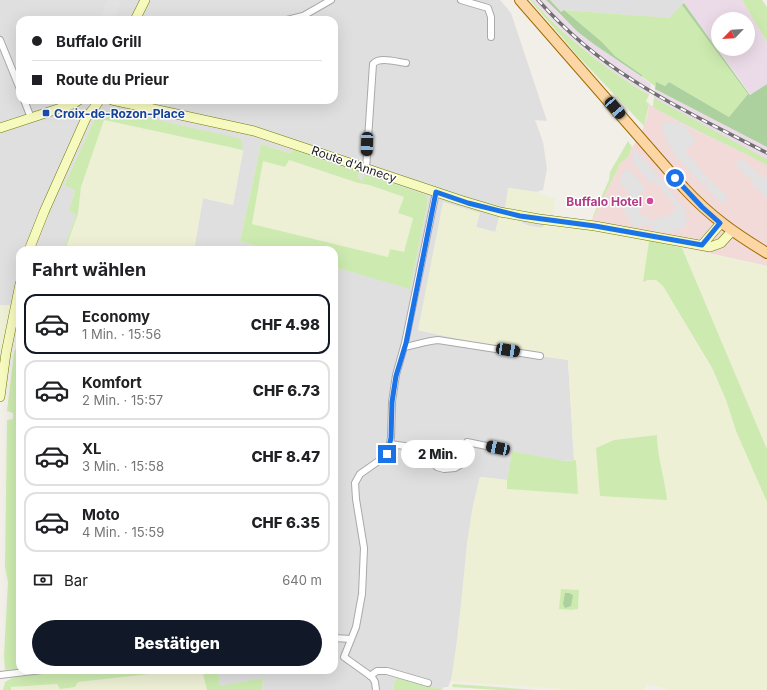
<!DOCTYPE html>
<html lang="de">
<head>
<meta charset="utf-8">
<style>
	body { margin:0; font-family:Inter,sans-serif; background:#f6f6f6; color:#202124; height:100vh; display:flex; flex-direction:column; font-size:15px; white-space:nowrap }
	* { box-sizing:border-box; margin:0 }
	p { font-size:13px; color:#757577 }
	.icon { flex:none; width:22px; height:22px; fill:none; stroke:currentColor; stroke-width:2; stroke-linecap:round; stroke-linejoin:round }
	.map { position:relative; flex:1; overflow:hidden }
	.drawer { position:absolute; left:16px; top:246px; width:322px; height:428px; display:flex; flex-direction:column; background:#fff; border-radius:12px; box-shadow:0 4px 16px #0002 }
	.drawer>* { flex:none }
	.top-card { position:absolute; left:16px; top:16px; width:322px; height:88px; border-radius:12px; box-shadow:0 4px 16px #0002; display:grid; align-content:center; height:88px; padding:0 16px; background:#fff }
	.needle { width:26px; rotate:245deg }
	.controls { position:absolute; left:711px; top:12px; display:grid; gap:8px }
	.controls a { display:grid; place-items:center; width:44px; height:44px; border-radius:50%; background:#fff; box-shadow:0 4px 16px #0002; font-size:20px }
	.end { position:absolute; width:18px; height:18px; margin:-9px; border:5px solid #1a73e8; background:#fff; box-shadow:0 0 0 2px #fff }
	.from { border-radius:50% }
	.bubble { position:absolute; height:28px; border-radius:14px; background:#fff; box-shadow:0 4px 16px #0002; font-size:13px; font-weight:800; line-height:28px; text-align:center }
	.car { position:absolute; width:12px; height:24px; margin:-12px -6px; border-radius:5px; box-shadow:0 0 3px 1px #0007; background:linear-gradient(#222 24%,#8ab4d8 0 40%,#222 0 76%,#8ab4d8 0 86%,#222 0) }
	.top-card b { display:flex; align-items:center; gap:14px; height:38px; font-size:15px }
	.top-card b+b { border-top:1px solid #e0e0e0 }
	.top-card i { width:10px; height:10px; background:#202124 }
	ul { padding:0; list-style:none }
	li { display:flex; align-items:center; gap:12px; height:60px; margin:0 8px 6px; padding:0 8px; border:2px solid #e0e0e0; border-radius:12px }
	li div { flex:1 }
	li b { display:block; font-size:15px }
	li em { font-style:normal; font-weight:800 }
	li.active { border-color:#111827 }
	li>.icon { width:36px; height:36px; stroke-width:1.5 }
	h2 { padding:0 16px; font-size:18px; line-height:48px }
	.pay { display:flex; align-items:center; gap:10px; height:44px; padding:0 16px; font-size:15px }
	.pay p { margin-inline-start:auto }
	.button { display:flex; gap:8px; margin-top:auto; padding:8px 16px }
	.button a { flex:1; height:46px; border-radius:24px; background:#111827; color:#fff; font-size:16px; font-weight:800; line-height:46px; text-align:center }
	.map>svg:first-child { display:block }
</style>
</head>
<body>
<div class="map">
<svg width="767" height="690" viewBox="0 0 767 690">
	<rect width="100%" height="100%" fill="#f2efe9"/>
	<g fill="#e0dfdf" fill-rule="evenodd">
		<path d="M0 0H500L511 13 547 121 535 120 543 142 547 169 543 190 536 192 509 188 523 212 554 215 543 226V228L530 226 522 223 495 232 476 227 480 213 418 330 463 340 462 344 568 360 574 460 561 461 512 451 507 480 480 477 471 518 453 675 448 687H444L442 689 396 677 393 690H262L263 678 220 687 218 670H334V267L410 288 428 201 426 195 365 175 362 180 358 178 359 172 295 151 289 153 261 144 240 241 272 250H194L203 198 233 205 243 151 126 113 104 110 97 114 64 186 75 190 69 211 76 215 63 250H20V306L0 305ZM20 20H334V100H20Z"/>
		<path d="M550 0H685L680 9 669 18H664L565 10 561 13Z"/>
	</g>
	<path fill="#f2dad9" d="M649 104 682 124 767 164V266L704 252 590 230 593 216 595 215 620 164 628 157 632 147 640 137 647 117Z"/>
	<g fill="#ebdbe8" fill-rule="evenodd">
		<path d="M532 0H546L560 15 595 45 651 84 649 95 616 74 586 51 570 38Z"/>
		<path d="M685 0H742L767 42V84L751 95 684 3ZM718 19H748V49H718Z"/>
		<path d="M655 89 767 147V164L682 124 653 107Z"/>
	</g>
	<g fill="#eef0d5" fill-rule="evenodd">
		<path d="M104 120 243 150 233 205 203 198 194 250H65L78 214 81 187Z"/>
		<path d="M288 160 358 183 369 185 404 197 398 213 413 218 404 252 388 257 252 224 263 161 285 167Z"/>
		<path d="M508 188 536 192 555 199 554 215 523 212 505 209Z"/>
		<path d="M443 202 480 213 476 227 495 232 499 217 521 221 524 225 542 228 543 226 590 230 649 241 644 282 648 280H656L663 286 711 368 726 400 736 431 767 502V690H671L647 684 644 690H574L451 681 458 635 467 543 473 505 480 477 507 480V489L576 460H574L568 360 462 344 463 340 418 330ZM657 435 658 455 665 484 596 448 614 440ZM561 589 579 590 578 609Z"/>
		<path d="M682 248 767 266V449L730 361Z"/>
		<path d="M0 305H10L0 357Z"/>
		<path d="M186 670H202L207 690H11V687L57 684 75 687 78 682Z"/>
	</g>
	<g fill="#cdebb0" fill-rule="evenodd">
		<path d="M530 0H532C566 38 605 69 649 95L646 101 649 104 644 126 577 55Z"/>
		<path d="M742 0H762L767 7V42Z"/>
		<path d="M682 5 748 94 729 117 669 82 665 86 657 83 655 86 642 77V75L615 56 602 42 564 10 669 18Z"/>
		<path d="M654 98 767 159V165C729 145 690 128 653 107Z"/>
		<path d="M104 110 126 113 241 139 243 150 104 120 81 187 78 214 65 250H63L76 215 69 211 75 190 64 186 97 114Z"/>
		<path d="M628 141 632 147 628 157 620 164 595 215 593 216 609 180 610 172Z"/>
		<path d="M261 144 289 153 295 150 359 172 358 178 362 180 365 174 426 195 428 201 410 289 334 267V250H272L240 241ZM289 160 358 183 369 185 404 197 398 213 413 218 404 252 390 249 388 257 252 224 263 161 285 167Z"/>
		<path d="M649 241 682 248 767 449V502L736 431 726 400 712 368 663 286 656 280H648L643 282Z"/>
		<path d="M20 343V669L5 670 4 655 8 582 5 567 7 420 13 419V413L7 411 14 352 16 348Z"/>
		<path d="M657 435C657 457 665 478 667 500L600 496 596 448 614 440Z"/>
		<path d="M512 451 564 461 576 460 578 494 507 489V480Z"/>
		<path d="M561 589 579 590 578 609 571 610 559 609Z"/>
		<path d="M72 670H186L78 682 75 687 60 689 57 684 11 687V690H3L5 682 14 677Z"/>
		<path d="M202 670H218L220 686 263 678 262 690H207Z"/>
		<path d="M396 677 442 689V690H393Z"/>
		<path d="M453 684 538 690H500L452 687Z"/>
	</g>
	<g fill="#add19e">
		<path d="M546 0H550L561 12 564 10 602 42 615 56 642 75V77L595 45 578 32Z"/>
		<path d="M684 3 750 95 767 84V147L655 89 656 82 665 86 669 82 729 117 748 94 682 5Z"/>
		<path d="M565 593H569L573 595 571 606 565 608 563 604Z"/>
	</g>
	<g fill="#e2e2e2">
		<path d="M107 0H121L115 20H100Z"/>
		<path d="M668 121 684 126 696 140 685 151 709 179 703 185 680 161 668 144 661 125Z"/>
		<path d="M634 150 647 163 686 210 687 216 685 219 688 223 676 232 673 229 672 233 652 230 653 225H640L638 227H635L623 211 626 208 629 193 619 181 622 178 621 176 623 172 628 168 646 189 633 200 641 210 638 213 641 217 645 214 648 218 645 222 655 219 659 220 660 216 667 217 677 208 655 181 651 184 631 160 634 157 632 154Z"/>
		<path d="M741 158 763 177 762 180 766 176 767 177V197L751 184 754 181V177L752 180 735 165Z"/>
		<path d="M710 180 728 197 722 204 704 186Z"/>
	</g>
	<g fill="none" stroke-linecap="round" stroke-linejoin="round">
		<defs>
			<g id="street">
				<path d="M461 0 488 8 491 17V37"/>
				<path d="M287 20 303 16 331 0"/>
				<path d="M0 40 20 89"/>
				<path d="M24 100 31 118"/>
				<path d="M366 169 373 64C379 56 397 62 406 63"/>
				<path d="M404 347C416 345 426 341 438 340L540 356"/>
				<path d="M390 444 419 448 437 467 444 469 455 468 462 464 465 446 467 442 501 449"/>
				<path d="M334 638 351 639"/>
				<path d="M0 675 42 670"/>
				<path d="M370 676 377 671H387L428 683"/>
				<path d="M376 690 375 682 372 677 344 657 356 627 362 594 364 548 356 499 355 483 360 474 380 460 387 454 388 451 391 438 392 402 396 375 405 343 436 192"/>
			</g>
			<g id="secondary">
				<path d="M135 20 145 0"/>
				<path d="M112 100 254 131 460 200 500 212 539 219 595 226 710 247 721 243 732 231"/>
				<path d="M0 128 73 104 79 100"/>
				<path d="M702 245 721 223"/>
				<path d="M29 250 44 212 86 118C90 112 97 106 99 100"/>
				<path d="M0 397 6 353 20 284"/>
			</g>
			<path id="primary" d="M520 0 684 188C710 216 734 233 767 253"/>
		</defs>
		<use href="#street" stroke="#a9a9a9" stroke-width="8"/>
		<use href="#secondary" stroke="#707d05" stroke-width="10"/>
		<use href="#primary" stroke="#a06b00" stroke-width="12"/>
		<use href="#street" stroke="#fff" stroke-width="6"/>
		<use href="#secondary" stroke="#f7fabf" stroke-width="9"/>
		<use href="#primary" stroke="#fcd6a4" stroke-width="10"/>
		<defs>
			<path id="rail" d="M538 0C565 30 596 57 631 79 674 107 721 129 767 153"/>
		</defs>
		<use href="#rail" stroke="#707070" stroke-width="3.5"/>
		<use href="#rail" stroke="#fff" stroke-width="2" stroke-dasharray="6" stroke-linecap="butt"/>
	</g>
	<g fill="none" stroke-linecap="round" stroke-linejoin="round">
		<path stroke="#1a73e8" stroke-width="5" d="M387 454 391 438 392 402 396 376 406 343 436 192 468 203 520 216 595 226 702 245 720 223 702 207 675 178"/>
	</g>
	<rect fill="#1a4fb4" stroke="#fff" stroke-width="1.5" x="42" y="109" width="8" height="8" rx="2"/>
	<circle fill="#d1479c" stroke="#fff" stroke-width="1.5" cx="650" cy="201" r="4"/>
	<g text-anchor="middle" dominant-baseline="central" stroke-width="3" stroke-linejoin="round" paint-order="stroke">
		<g font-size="12" font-weight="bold" fill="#164399" stroke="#fff" text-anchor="start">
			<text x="54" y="113">Croix-de-Rozon-Place</text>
		</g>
		<g font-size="12" fill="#222" stroke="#fff">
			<text transform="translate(354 164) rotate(19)">Route d'Annecy</text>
		</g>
		<g font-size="12" font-weight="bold" fill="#b23c85" stroke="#fff" text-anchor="end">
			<text x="642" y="201">Buffalo Hotel</text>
		</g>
	</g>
</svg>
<div class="controls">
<a><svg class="needle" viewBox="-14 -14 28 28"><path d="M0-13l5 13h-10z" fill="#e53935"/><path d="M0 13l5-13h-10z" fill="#757577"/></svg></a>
</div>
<i class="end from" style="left:675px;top:178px"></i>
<i class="end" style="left:387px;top:454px"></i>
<div class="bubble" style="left:401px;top:440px;width:74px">2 Min.</div>
<i class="car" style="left:615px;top:108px;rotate:140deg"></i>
<i class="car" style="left:367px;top:144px;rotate:182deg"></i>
<i class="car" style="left:508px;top:350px;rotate:99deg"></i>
<i class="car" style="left:498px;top:448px;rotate:282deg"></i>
<div class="top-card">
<b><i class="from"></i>Buffalo Grill</b>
<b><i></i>Route du Prieur</b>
</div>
<section class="drawer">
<h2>Fahrt wählen</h2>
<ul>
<li class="active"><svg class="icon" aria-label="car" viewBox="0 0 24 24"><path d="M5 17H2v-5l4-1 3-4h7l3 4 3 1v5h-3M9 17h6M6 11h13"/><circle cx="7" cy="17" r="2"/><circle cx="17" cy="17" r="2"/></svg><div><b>Economy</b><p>1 Min. · 15:56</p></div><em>CHF 4.98</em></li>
<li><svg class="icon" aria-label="car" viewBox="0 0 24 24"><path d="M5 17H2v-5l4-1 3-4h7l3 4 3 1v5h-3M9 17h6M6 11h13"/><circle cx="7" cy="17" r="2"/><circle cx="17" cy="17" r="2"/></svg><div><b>Komfort</b><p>2 Min. · 15:57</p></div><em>CHF 6.73</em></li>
<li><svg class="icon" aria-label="car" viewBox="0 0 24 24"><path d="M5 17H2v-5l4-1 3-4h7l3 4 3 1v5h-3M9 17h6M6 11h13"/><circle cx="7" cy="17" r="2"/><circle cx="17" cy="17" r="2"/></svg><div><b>XL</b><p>3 Min. · 15:58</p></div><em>CHF 8.47</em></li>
<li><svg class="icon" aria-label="car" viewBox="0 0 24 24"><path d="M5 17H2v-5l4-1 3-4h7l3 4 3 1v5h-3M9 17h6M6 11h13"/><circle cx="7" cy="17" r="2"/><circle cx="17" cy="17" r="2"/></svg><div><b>Moto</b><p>4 Min. · 15:59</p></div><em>CHF 6.35</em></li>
</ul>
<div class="pay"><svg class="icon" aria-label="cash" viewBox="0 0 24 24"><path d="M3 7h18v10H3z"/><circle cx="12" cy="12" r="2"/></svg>Bar<p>640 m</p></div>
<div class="button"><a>Bestätigen</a></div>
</section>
</div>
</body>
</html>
